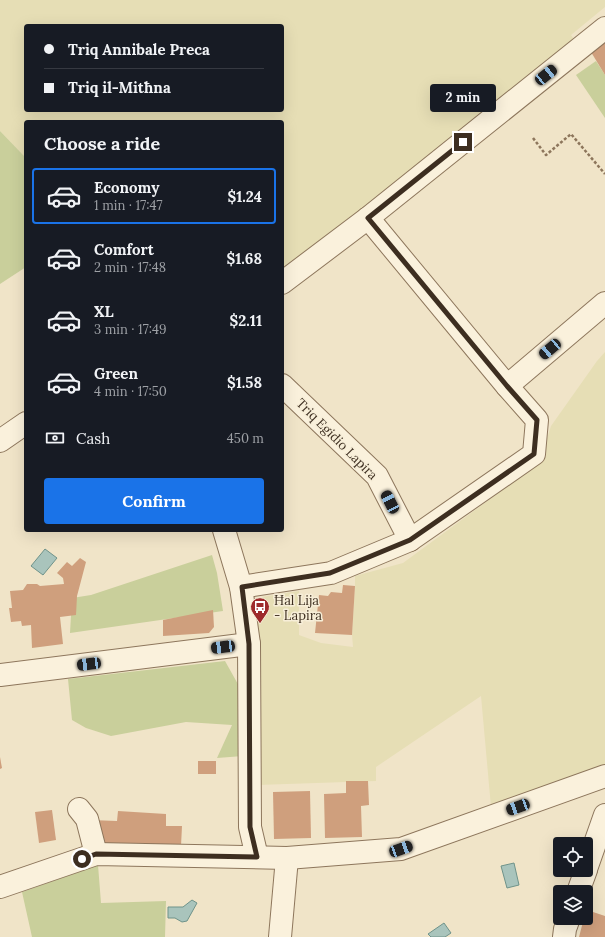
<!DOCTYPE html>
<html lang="en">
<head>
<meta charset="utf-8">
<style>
	body { margin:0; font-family:Lora,serif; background:#20242c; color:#f1f3f6; height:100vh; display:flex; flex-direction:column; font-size:15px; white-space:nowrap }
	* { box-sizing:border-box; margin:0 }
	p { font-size:13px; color:#9ea1a6 }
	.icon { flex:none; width:22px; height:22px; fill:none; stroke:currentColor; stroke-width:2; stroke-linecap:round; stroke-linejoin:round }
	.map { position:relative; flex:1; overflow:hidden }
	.panel { position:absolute; left:24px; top:120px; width:260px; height:412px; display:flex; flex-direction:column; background:#171b24; border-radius:4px; box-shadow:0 4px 16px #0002 }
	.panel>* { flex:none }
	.banner { position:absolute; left:24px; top:24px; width:260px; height:88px; border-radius:4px; box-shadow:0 4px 16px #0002; display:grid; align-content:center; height:88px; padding:0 20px; background:#171b24 }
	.controls { position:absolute; left:553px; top:837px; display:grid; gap:8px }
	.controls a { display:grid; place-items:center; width:40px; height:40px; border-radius:4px; background:#171b24; box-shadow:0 4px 16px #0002; font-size:20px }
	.end { position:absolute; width:18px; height:18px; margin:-9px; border:5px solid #3d2e20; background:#fff; box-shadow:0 0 0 2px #fff }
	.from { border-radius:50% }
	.bubble { position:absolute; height:28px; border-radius:4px; background:#171b24; box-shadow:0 4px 16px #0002; font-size:13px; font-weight:700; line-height:28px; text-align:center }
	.car { position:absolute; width:12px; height:24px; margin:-12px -6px; border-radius:5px; box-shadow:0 0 3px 1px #0007; background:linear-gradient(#222 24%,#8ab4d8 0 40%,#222 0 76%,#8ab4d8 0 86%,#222 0) }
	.banner b { display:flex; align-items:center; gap:14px; height:38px; font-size:15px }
	.banner b+b { border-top:1px solid #363941 }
	.banner i { width:10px; height:10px; background:#f1f3f6 }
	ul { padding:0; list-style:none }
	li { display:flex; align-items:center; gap:12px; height:56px; margin:0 8px 6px; padding:0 12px; border:2px solid transparent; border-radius:4px }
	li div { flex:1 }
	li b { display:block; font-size:15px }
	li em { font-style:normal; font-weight:700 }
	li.current { border-color:#1a73e8 }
	li>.icon { width:36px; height:36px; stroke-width:1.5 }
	h2 { padding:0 20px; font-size:18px; line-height:48px }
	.pay { display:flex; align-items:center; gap:10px; height:44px; padding:0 20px; font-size:15px }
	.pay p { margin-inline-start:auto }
	.button { display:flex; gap:8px; margin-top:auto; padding:8px 20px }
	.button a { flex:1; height:46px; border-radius:4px; background:#1a73e8; color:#fff; font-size:16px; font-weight:700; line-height:46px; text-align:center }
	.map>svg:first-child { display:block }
</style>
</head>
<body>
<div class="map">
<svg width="605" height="937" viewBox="0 0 605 937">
	<rect width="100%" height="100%" fill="#f0e4c8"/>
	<g fill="#e6deb5" fill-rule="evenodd">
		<path d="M0 0H605V7L571 35 577 44 282 271V122H26V158L0 131ZM26 26H282V110H26Z"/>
		<path d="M605 352V768L491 807 481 696 376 767V781L257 785 258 604 262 597 299 591V635L321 643 353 647 352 635 355 586V576L403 563 539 463 551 426 597 361Z"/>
	</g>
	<g fill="#c9cf9b">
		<path d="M596 61 605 75V118L576 75Z"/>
		<path d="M0 131 26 158V267L0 284Z"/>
		<path d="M212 555 217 573 223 611 70 633 72 598 91 595Z"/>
		<path d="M225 661 239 686 243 756 217 758 232 725 186 722 111 736 86 728 72 720 68 679Z"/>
		<path d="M98 865 101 903 166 901 165 937H32L22 892Z"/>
	</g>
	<g fill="#a9c4bc" stroke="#6f938a">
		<path d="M45 549 57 558 43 575 31 566Z"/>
		<path d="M514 863 519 885 507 888 501 866Z"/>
		<path d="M192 900 197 903 187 921 182 922 175 918H168V907H183Z"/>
		<path d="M444 923 451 933 445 937H431L428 934Z"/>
	</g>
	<g fill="#cf9f7d">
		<path d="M605 42V75L591 52Z"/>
		<path d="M80 558 86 562 77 596 76 615 60 617 63 644 32 648 31 625 22 626 21 621 11 622 9 608H12L10 591 23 590 27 584H37L40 586 64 584 63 578 57 573 67 562 72 566Z"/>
		<path d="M343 585 355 586 352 635 315 633 319 595 328 596 331 592 342 593Z"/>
		<path d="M213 610 214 627 209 633 163 636V620Z"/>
		<path d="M0 757 2 768 0 769Z"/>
		<rect x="198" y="761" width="18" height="13"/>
		<path d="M346 781H368L369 805 361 806 362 837 325 838 324 794 346 793Z"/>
		<path d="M310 791 311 838 274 839 273 792Z"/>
		<path d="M52 810 56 840 39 843 35 812Z"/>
		<path d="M118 811 166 814V826H182L181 846 96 843 91 820 117 821Z"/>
		<path d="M587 910 605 916V937H579L584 918H586Z"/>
	</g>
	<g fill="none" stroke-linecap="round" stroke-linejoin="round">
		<defs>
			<g id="minor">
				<path d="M282 283 368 218 605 28"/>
				<path d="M282 385 377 476 410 540"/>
				<path d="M507 386 605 303"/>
				<path d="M0 441 26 423"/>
				<path d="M224 530 241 587 249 644 250 827 257 857"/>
				<path d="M241 587 331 573 410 540 534 454 537 420 507 386 368 218"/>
				<path d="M0 675 249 644"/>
				<path d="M79 809 87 819 96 854"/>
				<path d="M586 869 605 815"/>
				<path d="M0 887 96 854 287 858 401 849 605 776"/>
				<path d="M578 892 586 870"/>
				<path d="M280 937 287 858"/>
				<path d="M564 937 565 929 569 918"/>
			</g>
		</defs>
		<use href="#minor" stroke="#8d765c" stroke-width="24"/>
		<path stroke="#8d765c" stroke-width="2.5" stroke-dasharray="3 2" stroke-linecap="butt" d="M533 138 546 155 571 134 605 174"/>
		<use href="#minor" stroke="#faf1dc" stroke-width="22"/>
	</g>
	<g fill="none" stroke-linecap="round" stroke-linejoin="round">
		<path stroke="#3d2e20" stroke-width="5" d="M82 859 96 854 257 857 250 827 249 644 242 587 330 573 410 540 534 454 537 420 507 386 368 218 463 142"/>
	</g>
	<defs>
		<symbol id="bus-pin" viewBox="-11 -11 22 30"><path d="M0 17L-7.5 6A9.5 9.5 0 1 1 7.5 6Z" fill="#9e2a2b" stroke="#f7eed8"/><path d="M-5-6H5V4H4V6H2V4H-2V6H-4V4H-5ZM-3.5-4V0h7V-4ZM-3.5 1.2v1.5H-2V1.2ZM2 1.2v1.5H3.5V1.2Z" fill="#fff"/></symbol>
	</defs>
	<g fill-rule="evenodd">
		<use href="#bus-pin" x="249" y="596" width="22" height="30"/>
	</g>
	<g text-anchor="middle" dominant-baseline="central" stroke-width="3" stroke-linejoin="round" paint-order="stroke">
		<g font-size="13" fill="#3d2e20" stroke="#f7eed8">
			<text transform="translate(337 439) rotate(45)">Triq Egidio Lapira</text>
		</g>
		<g font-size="13" fill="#3d2e20" stroke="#f7eed8" text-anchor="start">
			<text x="274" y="600">Ħal Lija<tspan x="274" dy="15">- Lapira</tspan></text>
		</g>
	</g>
</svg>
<div class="controls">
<a><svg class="icon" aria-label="locate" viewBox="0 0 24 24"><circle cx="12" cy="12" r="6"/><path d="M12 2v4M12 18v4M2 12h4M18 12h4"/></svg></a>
<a><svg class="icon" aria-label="layers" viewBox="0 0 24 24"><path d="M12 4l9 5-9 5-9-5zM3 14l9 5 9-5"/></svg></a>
</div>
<i class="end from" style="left:82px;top:859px"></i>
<i class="end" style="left:463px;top:142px"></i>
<div class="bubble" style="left:430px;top:84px;width:66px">2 min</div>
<i class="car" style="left:546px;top:75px;rotate:51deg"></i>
<i class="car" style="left:550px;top:349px;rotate:230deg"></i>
<i class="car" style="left:390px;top:502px;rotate:333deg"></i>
<i class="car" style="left:223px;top:647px;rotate:263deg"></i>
<i class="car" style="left:89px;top:664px;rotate:263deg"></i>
<i class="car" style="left:518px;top:807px;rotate:250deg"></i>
<i class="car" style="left:401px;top:849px;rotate:70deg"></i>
<div class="banner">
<b><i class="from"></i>Triq Annibale Preca</b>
<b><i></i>Triq il-Mitħna</b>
</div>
<section class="panel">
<h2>Choose a ride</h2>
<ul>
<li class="current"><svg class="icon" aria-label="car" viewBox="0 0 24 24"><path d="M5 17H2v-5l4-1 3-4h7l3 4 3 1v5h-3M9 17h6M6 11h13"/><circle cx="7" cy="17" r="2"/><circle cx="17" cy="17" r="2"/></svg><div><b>Economy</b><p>1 min · 17:47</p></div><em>$1.24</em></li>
<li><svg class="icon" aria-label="car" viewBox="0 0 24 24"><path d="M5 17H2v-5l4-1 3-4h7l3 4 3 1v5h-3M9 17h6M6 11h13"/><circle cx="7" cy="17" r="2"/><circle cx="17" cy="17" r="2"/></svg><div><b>Comfort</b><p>2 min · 17:48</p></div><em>$1.68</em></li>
<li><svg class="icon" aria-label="car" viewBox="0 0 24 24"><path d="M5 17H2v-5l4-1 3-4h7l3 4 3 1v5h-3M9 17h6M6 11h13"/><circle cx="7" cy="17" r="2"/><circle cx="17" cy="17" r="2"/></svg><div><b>XL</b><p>3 min · 17:49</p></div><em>$2.11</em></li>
<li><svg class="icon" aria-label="car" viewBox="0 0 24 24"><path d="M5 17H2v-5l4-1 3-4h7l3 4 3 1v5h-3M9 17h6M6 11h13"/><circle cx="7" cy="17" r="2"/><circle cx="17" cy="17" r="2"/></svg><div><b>Green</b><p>4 min · 17:50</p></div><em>$1.58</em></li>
</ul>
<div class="pay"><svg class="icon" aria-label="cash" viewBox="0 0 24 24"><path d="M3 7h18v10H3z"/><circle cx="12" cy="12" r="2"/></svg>Cash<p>450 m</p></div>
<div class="button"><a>Confirm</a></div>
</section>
</div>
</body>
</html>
